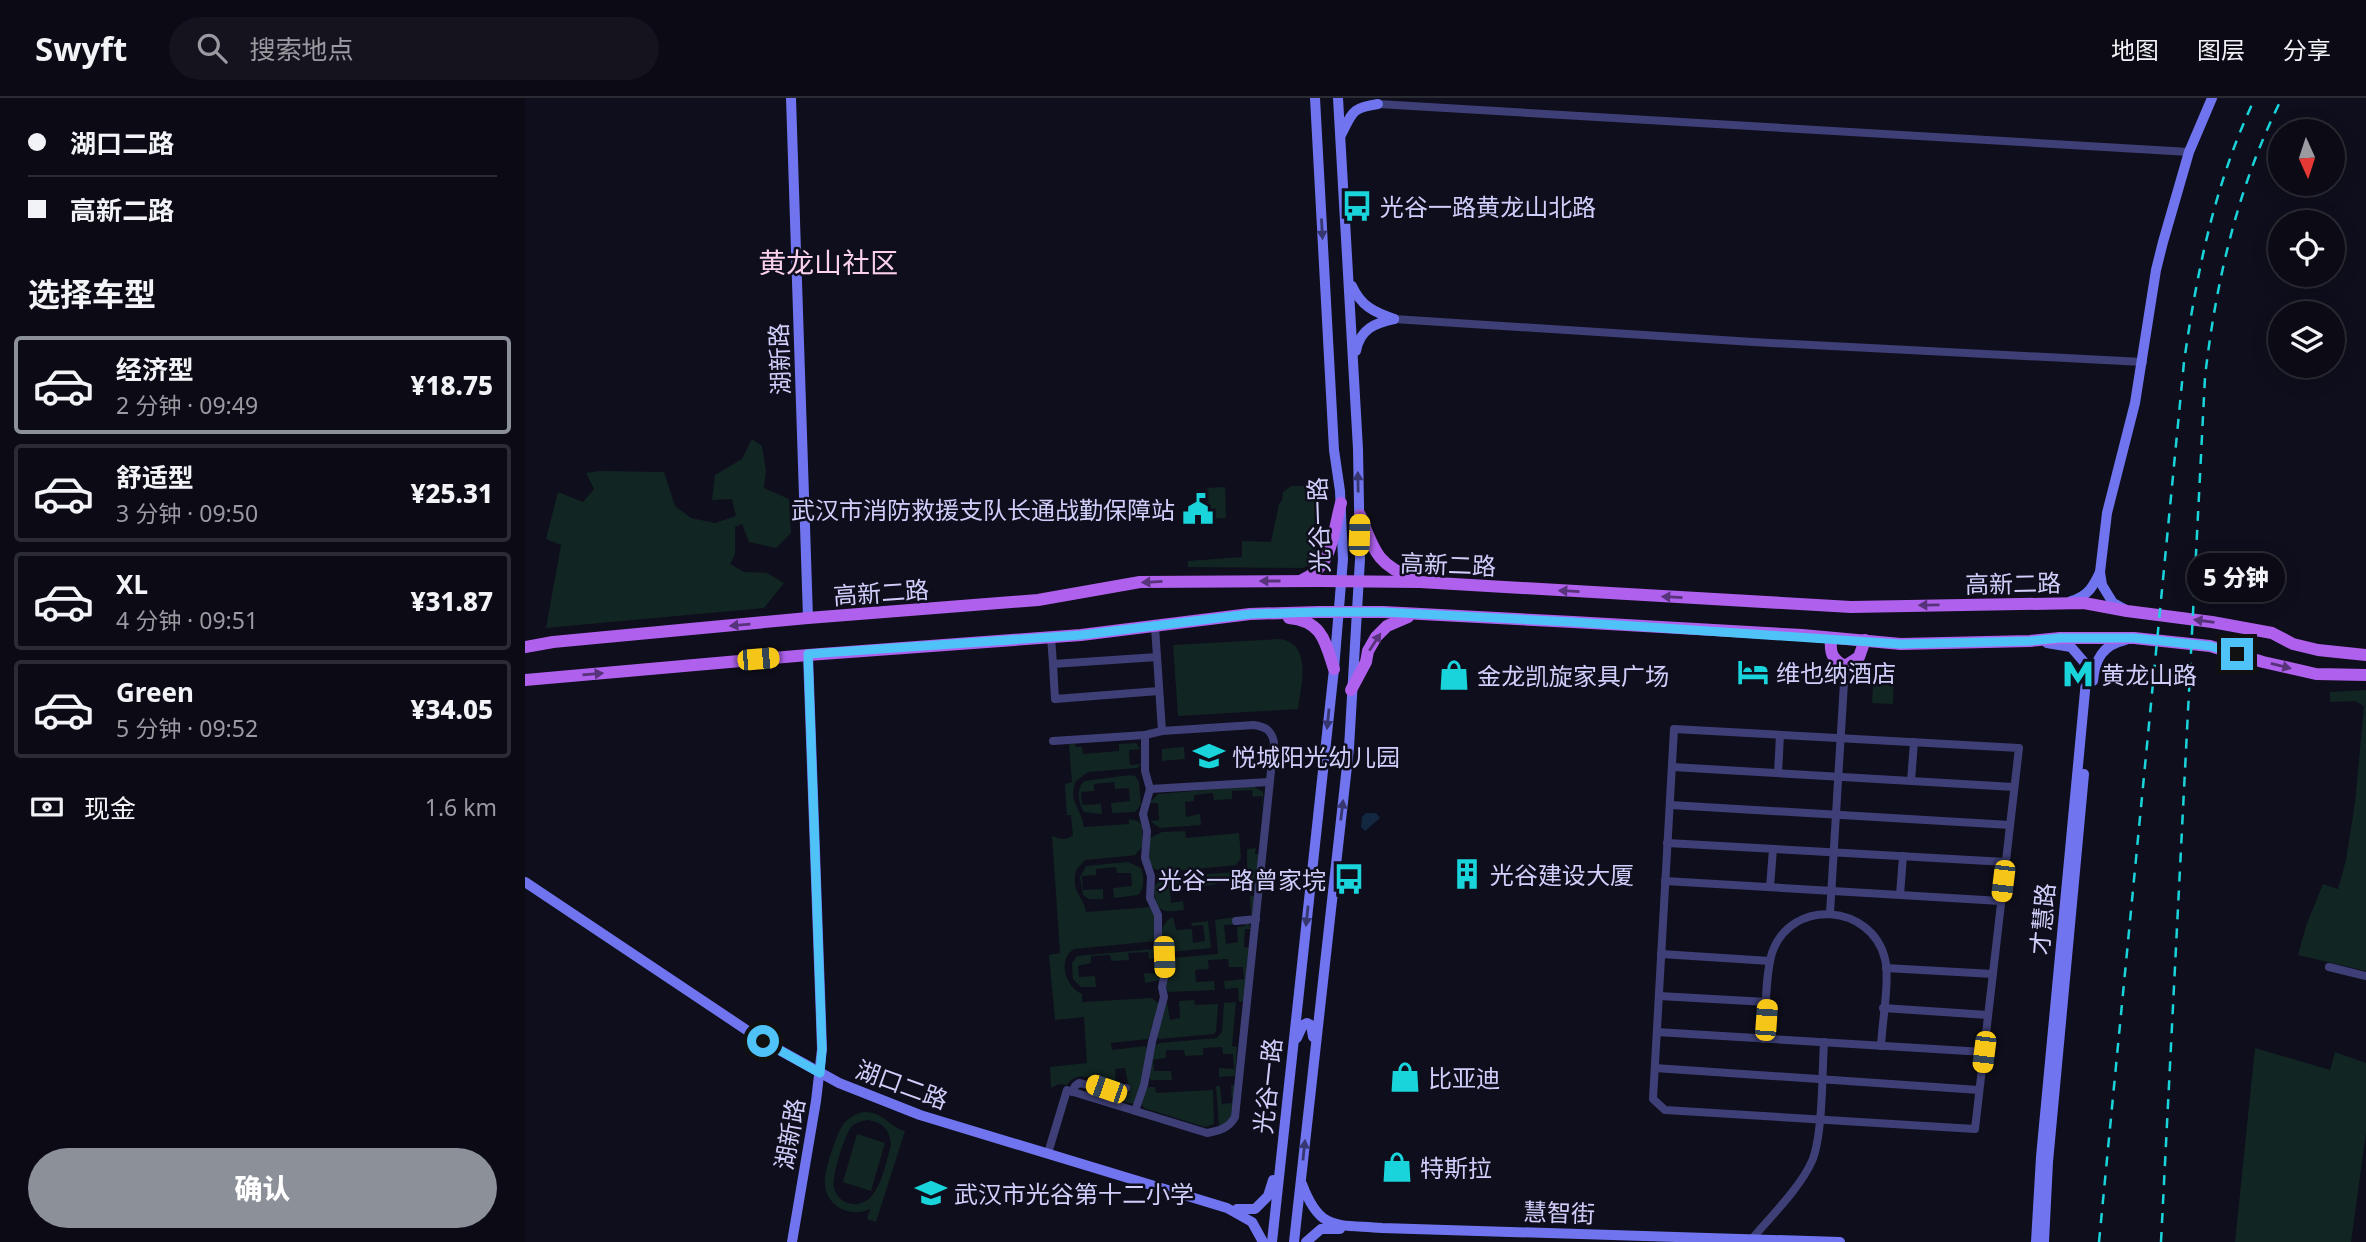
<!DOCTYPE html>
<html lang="zh">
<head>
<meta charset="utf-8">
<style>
	body { margin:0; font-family:"Noto Sans","Noto Sans SC",sans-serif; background:#14131e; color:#f1f3f6; height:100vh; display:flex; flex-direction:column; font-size:26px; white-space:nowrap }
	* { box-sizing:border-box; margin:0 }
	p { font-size:23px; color:#9a9aa0 }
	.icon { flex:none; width:38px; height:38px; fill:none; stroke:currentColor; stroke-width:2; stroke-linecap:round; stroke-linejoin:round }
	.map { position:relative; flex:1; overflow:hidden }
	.side { display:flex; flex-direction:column; background:#0b0a15; width:525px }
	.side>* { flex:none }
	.guide { display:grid; align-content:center; height:154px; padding:0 28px; background:#0b0a15 }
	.needle { width:46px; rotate:177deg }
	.buttons { position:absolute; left:1743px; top:21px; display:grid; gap:14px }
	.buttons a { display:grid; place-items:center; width:77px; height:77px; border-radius:50%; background:#0b0a15; box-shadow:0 4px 18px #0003,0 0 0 2px #2b2b34; font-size:35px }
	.end { position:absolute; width:32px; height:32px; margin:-16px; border:9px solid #4fc3f7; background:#111; box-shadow:0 0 0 4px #111 }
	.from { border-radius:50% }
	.bubble { position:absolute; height:49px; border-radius:24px; background:#0b0a15; box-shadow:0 4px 18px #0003,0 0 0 2px #2b2b34; font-size:23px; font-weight:800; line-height:49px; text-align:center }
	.car { position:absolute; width:21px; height:42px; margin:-21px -10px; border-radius:9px; box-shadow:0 0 5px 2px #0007; background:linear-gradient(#f5c518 24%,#345 0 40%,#f5c518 0 76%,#345 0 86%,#f5c518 0) }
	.guide b { display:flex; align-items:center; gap:24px; height:66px; font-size:26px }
	.guide b+b { border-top:2px solid #2b2b34 }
	.guide i { width:18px; height:18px; background:#f1f3f6 }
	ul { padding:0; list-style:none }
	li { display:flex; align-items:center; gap:21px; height:98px; margin:0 14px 10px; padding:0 14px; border:4px solid #2b2b34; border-radius:7px }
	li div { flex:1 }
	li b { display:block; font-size:26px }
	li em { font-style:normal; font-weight:800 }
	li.current { border-color:#8c9099 }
	li>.icon { width:63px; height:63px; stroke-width:1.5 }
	h2 { padding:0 28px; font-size:32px; line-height:84px }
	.pay { display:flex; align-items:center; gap:18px; height:77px; padding:0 28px; font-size:26px }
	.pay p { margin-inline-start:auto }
	.action { display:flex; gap:14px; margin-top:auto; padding:14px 28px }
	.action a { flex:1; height:80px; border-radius:42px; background:#8c9099; color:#fff; font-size:28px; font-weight:800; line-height:80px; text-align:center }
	header { display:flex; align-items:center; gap:42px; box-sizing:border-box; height:98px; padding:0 35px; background:#0b0a15; border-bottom:2px solid #2b2b34 }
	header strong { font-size:33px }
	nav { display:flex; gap:38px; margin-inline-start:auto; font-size:24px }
	.search { width:490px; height:63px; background:#14131e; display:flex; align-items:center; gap:18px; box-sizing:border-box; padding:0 24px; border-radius:38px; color:#9a9aa0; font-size:26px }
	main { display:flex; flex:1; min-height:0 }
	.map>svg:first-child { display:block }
</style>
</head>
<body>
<header>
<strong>Swyft</strong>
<div class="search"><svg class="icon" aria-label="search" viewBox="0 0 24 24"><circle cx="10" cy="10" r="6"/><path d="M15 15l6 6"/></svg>搜索地点</div>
<nav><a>地图</a><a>图层</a><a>分享</a></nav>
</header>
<main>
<section class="side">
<div class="guide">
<b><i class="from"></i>湖口二路</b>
<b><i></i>高新二路</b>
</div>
<h2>选择车型</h2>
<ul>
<li class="current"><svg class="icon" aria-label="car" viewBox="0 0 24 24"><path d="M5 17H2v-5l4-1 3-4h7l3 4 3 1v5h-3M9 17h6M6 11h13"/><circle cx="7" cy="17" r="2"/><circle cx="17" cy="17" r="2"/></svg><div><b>经济型</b><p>2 分钟 · 09:49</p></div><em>¥18.75</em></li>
<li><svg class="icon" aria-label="car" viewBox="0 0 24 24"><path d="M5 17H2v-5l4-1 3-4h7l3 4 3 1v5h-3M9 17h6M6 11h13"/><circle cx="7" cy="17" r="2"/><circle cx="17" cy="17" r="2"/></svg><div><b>舒适型</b><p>3 分钟 · 09:50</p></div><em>¥25.31</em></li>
<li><svg class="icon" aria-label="car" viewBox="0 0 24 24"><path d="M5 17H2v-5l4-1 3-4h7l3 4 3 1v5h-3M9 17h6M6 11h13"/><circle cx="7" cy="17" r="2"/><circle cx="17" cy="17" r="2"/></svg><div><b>XL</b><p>4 分钟 · 09:51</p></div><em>¥31.87</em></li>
<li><svg class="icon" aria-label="car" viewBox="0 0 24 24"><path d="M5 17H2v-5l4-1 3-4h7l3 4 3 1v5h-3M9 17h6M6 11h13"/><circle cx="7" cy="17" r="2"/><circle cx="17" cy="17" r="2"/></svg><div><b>Green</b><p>5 分钟 · 09:52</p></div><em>¥34.05</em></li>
</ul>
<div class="pay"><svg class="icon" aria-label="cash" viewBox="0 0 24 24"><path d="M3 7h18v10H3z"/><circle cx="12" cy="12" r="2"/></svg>现金<p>1.6 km</p></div>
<div class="action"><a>确认</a></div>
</section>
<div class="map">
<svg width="1841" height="1144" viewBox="0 0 1841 1144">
	<rect width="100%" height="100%" fill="#0f0e1c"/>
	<g fill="#112523" fill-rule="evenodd">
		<path d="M227 341 237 348 241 372 239 390 264 401 266 435 251 450 224 444 217 426 210 429V456L205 466 219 474 242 475 259 485 239 510 21 530 36 447 21 441 33 394 58 404 69 391 61 375 74 373 139 374 150 408 166 420 190 425 211 418 207 401 187 402 190 377 217 361Z"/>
		<path d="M766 388H794L797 451 792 461 784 467 777 470 663 469V463L717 459V443L746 444 754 406 757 402 758 394Z"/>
		<path d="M700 389 701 420 683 421 682 390Z"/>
		<path d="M755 541C788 546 776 587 773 611L653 618 648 547Z"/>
		<path d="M1349 571 1369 572 1368 606 1347 605Z"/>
		<path d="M1841 592V873L1773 857 1781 828 1798 786 1813 791 1821 762 1830 705 1839 608 1830 603 1805 604V594Z"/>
		<path d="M611 645 615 651 604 652 605 667 616 666 612 670 563 674 551 683C542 704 557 711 559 729L604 726V721L613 723 617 728V749L610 757 603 758 560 762 551 772C546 796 558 796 561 814L627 809 630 817 631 843 549 851C532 862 540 888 557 896V904L627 900 634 906 623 941 586 945 587 952 620 948 623 952 616 986 609 1005C602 1006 591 1003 588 996L605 994 600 970 590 971 591 986C574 987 554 968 542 987L534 986 526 990 525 969 562 965 559 919 530 922 524 857 535 855 527 738C536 741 540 743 548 737L546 717H542L540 686 547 684 544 646H550L551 649H557L558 656 594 653V646Z"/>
		<path d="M659 649 660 661 637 663V651Z"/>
		<path d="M605 677 610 678 614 684 616 707 610 714 587 715 586 705 605 703 604 690 590 691 589 684 569 686V693L556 694 557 707 576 706 577 716 559 714C553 705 551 691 559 683Z"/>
		<path d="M728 688 738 694V713L737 698 728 699 727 692 707 693V701L689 702 688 695 669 697V703L660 704 661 719 675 716 676 727 635 730 625 723 634 722 633 705H624L633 696Z"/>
		<path d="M660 733 661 740 714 735 716 760 711 767 641 774 629 771 624 764 625 740 637 734Z"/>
		<path d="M731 750 730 756H734L728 816 726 817 725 798H729L728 784 719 785 718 779 692 781V786L675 789 674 782 654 783V789L645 790 646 805 658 803 659 812C636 815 631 814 629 790L636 780 722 773V751Z"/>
		<path d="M603 764 616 770C619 780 620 789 613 797L589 800 588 790 607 788 606 775H592L591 769 571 771V777L557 778 558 792 578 791V801H564L558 797 555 779 561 768Z"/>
		<path d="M648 819 651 832 667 831 668 845 680 843 678 827 667 828 666 825 683 823 686 850 645 854C632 846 634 825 648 819Z"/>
		<path d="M710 819 711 826 699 827 701 846 713 844 712 829 720 828 719 825 724 826 726 831H720L719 849 725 850 720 903 714 904 713 890 700 891 699 883 719 881 718 869H704L703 861 683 862 684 871 670 872 671 884 689 883 690 892 643 894 641 888 645 860 693 856 690 822Z"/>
		<path d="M629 851 635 856 637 875 635 882 620 885 619 875 634 876 633 861H624L623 854 603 855 604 862 586 863 585 857 566 858V865L553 868 554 879 570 878 571 889H556L548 881 547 865 552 858Z"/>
		<path d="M669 902 670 907 693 906 691 933 689 936 634 941 632 939 642 904 645 922 655 920 654 903Z"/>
		<path d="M711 904 707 948 712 949 710 978 694 979V970L709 971 708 956H698L697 949 678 950V957L660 958 659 952H641V960L628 962 629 973H646L647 982H626L624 979 630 947 635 945 692 940 697 934 699 905Z"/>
		<path d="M1730 950 1805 972 1810 954 1841 965V1035L1826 1144H1710Z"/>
		<path d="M706 987H710L708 1018 705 1024 694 1028 691 988H695L697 1006 707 1005Z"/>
		<path d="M624 989H630L631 995 688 992 689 1026 680 1029 619 1010 616 1005 620 992Z"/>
		<path d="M338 1014C360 1014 362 1028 380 1033L351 1124 342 1121 345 1111C326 1120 302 1109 300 1087 298 1075 312 1034 319 1025 325 1019 331 1016 338 1014ZM342 1022C357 1024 365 1031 366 1047 360 1067 353 1114 323 1105 316 1103 311 1097 309 1090 306 1080 320 1035 327 1028 332 1024 337 1023 342 1022Z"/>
		<path d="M332 1036 360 1045 346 1093 318 1084Z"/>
	</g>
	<path fill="#132840" d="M841 715H851L855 720 840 733 836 729 837 719Z"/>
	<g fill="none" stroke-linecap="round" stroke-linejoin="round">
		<g stroke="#3e3f76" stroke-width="8">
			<path d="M853 6 1664 54"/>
			<path d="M869 221 1228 244 1618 264"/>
			<path d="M526 539 528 566"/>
			<path d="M632 559 528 566 530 601 634 593"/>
			<path d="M1149 631 1494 650 1450 1031 1140 1012 1128 1001Z"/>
			<path d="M620 637V673L625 691 744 684"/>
			<path d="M528 643 620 637 637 633"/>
			<path d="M1147 669 1489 689"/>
			<path d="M1253 675 1255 637"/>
			<path d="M1386 683 1389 644"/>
			<path d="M1145 707 1485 727"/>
			<path d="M1142 745 1481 764"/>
			<path d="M1140 783 1476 803"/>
			<path d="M1245 789 1248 751"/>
			<path d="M1375 797 1378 758"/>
			<path d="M1305 815 1320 568"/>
			<path d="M711 823 731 821"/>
			<path d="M1136 856 1245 863"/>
			<path d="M1804 869 1841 878"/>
			<path d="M1361 870 1468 876"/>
			<path d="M1134 898 1242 904"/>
			<path d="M1358 910 1463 917"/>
			<path d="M1132 934 1459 954"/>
			<path d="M1239 941C1241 916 1240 877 1247 855 1266 799 1347 806 1360 861 1365 882 1357 925 1356 948"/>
			<path d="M1130 970 1454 992"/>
			<path d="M547 994 550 988 554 985 581 991 601 990"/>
			<path d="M610 1013 619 987 627 944 639 899 637 889 640 875 639 859 633 847V817L625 800 626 778 620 760 622 733 618 716 625 691"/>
			<path d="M523 1055 542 992 682 1035C694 1033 704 1030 710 1019L749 644C746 632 741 629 729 627L637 633 630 529"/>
			<path d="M1227 1141C1246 1118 1275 1090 1287 1063 1298 1037 1297 975 1299 944"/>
		</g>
		<g stroke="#7075ef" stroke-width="10">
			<path d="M266 0 283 520"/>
			<path d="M816 37C828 14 826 10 853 6"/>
			<path d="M827 188C836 208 849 214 869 221"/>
			<path d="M831 253C835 231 850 225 869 221"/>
			<path d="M1546 503C1563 498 1568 489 1575 474"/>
			<path d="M1599 511 1588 505 1577 487 1575 474 1582 415 1610 305 1631 172 1638 144 1664 54 1687 0"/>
			<path d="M1568 583C1570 561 1578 547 1600 542"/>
			<path d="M0 784 238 943 314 985 395 1017 702 1110 727 1124 738 1144"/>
			<path d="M772 940 778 927 782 925 786 927 788 939"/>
			<path d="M777 1086C795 1134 811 1126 857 1130L1315 1144"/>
			<path d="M712 1111H730L743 1098 748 1082"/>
			<path d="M267 1144 291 1003 297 951 283 557"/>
			<path d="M747 1144 809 571 818 461 815 393 809 352 790 0"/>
			<path d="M769 1144 824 650 835 461 833 351 813 0"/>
			<path d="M781 1144 796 1131H815"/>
			<path d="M1511 1144 1516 1059 1562 572 1559 564 1546 549 1522 545"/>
			<path d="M1519 1144 1523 1064 1559 676"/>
		</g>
		<g stroke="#af61ed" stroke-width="12">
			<path d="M835 417C850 454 851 465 888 481"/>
			<path d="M777 482C808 469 808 434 816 405"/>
			<path d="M764 520C797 523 800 543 809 571"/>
			<path d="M1306 540C1305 554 1306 561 1320 568L1334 559 1340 542"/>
			<path d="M0 549 28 544 283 520 513 502 615 484 795 483 895 484 1326 509 1559 505 1602 513 1687 524 1747 535 1768 546 1793 552 1841 557"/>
			<path d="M0 582 283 557 556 537 725 516 794 514H858L1048 524 1277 537 1376 546 1505 543 1535 540H1609L1685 548 1738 564 1791 576 1841 577"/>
			<path d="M826 592 841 564 843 553 851 539 862 528 883 519"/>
		</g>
		<g stroke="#19d5db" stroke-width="2.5" stroke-dasharray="10 9" stroke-linecap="butt">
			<path d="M1574 1144 1659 264C1672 173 1690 84 1730 0"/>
			<path d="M1636 1144 1680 279C1691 183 1713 87 1757 0"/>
		</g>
	</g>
	<defs><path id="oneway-solid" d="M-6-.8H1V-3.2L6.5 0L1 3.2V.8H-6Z" transform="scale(1.75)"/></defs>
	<g fill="#363770">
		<use href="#oneway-solid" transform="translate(797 131) rotate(87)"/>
		<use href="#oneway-solid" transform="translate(833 384) rotate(-91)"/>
		<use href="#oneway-solid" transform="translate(803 621) rotate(96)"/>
		<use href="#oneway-solid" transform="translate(817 712) rotate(-83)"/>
		<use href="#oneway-solid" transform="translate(782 818) rotate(96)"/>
		<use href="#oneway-solid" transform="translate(779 1052) rotate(-84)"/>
	</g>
	<g fill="#57337a">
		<use href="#oneway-solid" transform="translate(745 483) rotate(180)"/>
		<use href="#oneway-solid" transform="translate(627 484) rotate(177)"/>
		<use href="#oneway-solid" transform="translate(1044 493) rotate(-177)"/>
		<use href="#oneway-solid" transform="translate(1147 499) rotate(-177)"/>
		<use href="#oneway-solid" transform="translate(1404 507) rotate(179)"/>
		<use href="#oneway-solid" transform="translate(1679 523) rotate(-172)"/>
		<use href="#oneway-solid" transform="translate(215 527) rotate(175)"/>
		<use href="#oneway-solid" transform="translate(850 544) rotate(-57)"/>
		<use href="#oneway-solid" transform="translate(1756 568) rotate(14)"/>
		<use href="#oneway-solid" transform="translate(68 576) rotate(-5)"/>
	</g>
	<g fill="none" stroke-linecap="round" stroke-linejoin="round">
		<path stroke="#4fc3f7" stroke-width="9" d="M238 943 295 975 297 951 283 556 556 537 725 516 794 514H858L1048 524 1376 546 1505 543 1535 540H1609L1685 548 1712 556"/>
	</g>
	<defs>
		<symbol id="bus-bare" viewBox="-9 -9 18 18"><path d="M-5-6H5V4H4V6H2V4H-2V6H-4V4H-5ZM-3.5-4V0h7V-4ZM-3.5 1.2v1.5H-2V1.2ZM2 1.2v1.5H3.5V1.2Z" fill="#19d5db" stroke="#0f0e1c" stroke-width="2.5" paint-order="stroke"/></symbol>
		<symbol id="civic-bare" viewBox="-9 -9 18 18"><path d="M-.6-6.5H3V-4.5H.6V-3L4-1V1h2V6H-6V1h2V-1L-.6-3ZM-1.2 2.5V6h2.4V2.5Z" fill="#19d5db" stroke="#0f0e1c" stroke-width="2.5" paint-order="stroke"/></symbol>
		<symbol id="hotel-bare" viewBox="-9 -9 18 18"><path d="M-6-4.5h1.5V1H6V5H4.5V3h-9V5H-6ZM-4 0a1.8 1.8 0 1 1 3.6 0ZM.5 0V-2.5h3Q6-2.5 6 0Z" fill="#19d5db" stroke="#0f0e1c" stroke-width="2.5" paint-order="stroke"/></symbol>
		<symbol id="metro-bare" viewBox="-9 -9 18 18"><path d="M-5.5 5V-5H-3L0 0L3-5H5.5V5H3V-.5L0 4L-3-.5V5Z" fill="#19d5db" stroke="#0f0e1c" stroke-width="2.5" paint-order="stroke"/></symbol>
		<symbol id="shop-bare" viewBox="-9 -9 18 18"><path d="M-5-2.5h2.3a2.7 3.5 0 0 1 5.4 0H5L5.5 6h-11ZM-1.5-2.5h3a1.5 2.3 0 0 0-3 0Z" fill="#19d5db" stroke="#0f0e1c" stroke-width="2.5" paint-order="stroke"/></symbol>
		<symbol id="school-bare" viewBox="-9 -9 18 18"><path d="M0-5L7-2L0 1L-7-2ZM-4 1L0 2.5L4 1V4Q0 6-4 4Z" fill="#19d5db" stroke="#0f0e1c" stroke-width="2.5" paint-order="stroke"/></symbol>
		<symbol id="building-bare" viewBox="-9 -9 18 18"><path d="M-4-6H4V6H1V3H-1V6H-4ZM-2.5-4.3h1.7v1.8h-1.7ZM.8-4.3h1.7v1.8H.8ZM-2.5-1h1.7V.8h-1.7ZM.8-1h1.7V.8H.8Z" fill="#19d5db" stroke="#0f0e1c" stroke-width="2.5" paint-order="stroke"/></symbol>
	</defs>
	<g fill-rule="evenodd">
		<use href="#bus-bare" x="810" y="86" width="44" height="44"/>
		<use href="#civic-bare" x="651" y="389" width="44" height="44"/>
		<use href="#hotel-bare" x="1206" y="552" width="44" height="44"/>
		<use href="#metro-bare" x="1531" y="554" width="44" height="44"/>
		<use href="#shop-bare" x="907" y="555" width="44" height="44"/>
		<use href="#school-bare" x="662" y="636" width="44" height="44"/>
		<use href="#building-bare" x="920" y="754" width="44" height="44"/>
		<use href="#bus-bare" x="802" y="759" width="44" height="44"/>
		<use href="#shop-bare" x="858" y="957" width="44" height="44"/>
		<use href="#shop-bare" x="850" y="1047" width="44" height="44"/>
		<use href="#school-bare" x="384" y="1073" width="44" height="44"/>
	</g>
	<g text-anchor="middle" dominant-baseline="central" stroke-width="5" stroke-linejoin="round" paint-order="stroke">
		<g font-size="24" fill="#d0cefa" stroke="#0f0e1c" text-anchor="start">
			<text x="855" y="108">光谷一路黄龙山北路</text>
			<text x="650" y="411" text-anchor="end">武汉市消防救援支队长通战勤保障站</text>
			<text x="1251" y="574">维也纳酒店</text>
			<text x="1576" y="576">黄龙山路</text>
			<text x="952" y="577">金龙凯旋家具广场</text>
			<text x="707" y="658">悦城阳光幼儿园</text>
			<text x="965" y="776">光谷建设大厦</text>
			<text x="801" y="781" text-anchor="end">光谷一路曾家垸</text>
			<text x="903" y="979">比亚迪</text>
			<text x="895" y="1069">特斯拉</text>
			<text x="429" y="1095">武汉市光谷第十二小学</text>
		</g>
		<g font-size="24" fill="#d0cefa" stroke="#0f0e1c">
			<text transform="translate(254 261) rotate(-92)">湖新路</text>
			<text transform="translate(793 427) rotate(-92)">光谷一路</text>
			<text transform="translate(923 466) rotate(2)">高新二路</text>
			<text transform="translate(1488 485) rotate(-1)">高新二路</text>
			<text transform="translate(356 494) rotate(-4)">高新二路</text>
			<text transform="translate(1517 821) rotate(-85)">才慧路</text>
			<text transform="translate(377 986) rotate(20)">湖口二路</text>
			<text transform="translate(742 988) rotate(-84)">光谷一路</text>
			<text transform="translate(264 1036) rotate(-80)">湖新路</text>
			<text transform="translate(1034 1114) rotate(2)">慧智街</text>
		</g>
		<g font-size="28" fill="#fad0ed" stroke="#0f0e1c">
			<text x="303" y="164">黄龙山社区</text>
		</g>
	</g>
</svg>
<div class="buttons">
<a><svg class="needle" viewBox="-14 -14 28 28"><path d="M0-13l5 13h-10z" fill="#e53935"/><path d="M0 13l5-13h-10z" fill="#9a9aa0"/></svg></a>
<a><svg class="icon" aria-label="locate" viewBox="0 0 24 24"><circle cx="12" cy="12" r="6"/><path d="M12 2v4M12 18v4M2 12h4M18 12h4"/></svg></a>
<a><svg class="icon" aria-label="layers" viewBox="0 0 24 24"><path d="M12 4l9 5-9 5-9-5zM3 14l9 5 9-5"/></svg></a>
</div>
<i class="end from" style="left:238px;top:943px"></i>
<i class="end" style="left:1712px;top:556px"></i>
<div class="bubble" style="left:1662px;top:455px;width:98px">5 分钟</div>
<i class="car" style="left:834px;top:437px;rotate:2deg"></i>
<i class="car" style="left:233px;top:561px;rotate:85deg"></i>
<i class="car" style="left:1478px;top:783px;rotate:187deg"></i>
<i class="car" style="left:639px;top:859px;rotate:178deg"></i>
<i class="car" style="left:1241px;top:922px;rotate:4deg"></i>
<i class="car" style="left:1459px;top:954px;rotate:187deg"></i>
<i class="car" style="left:581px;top:991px;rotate:289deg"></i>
</div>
</main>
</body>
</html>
